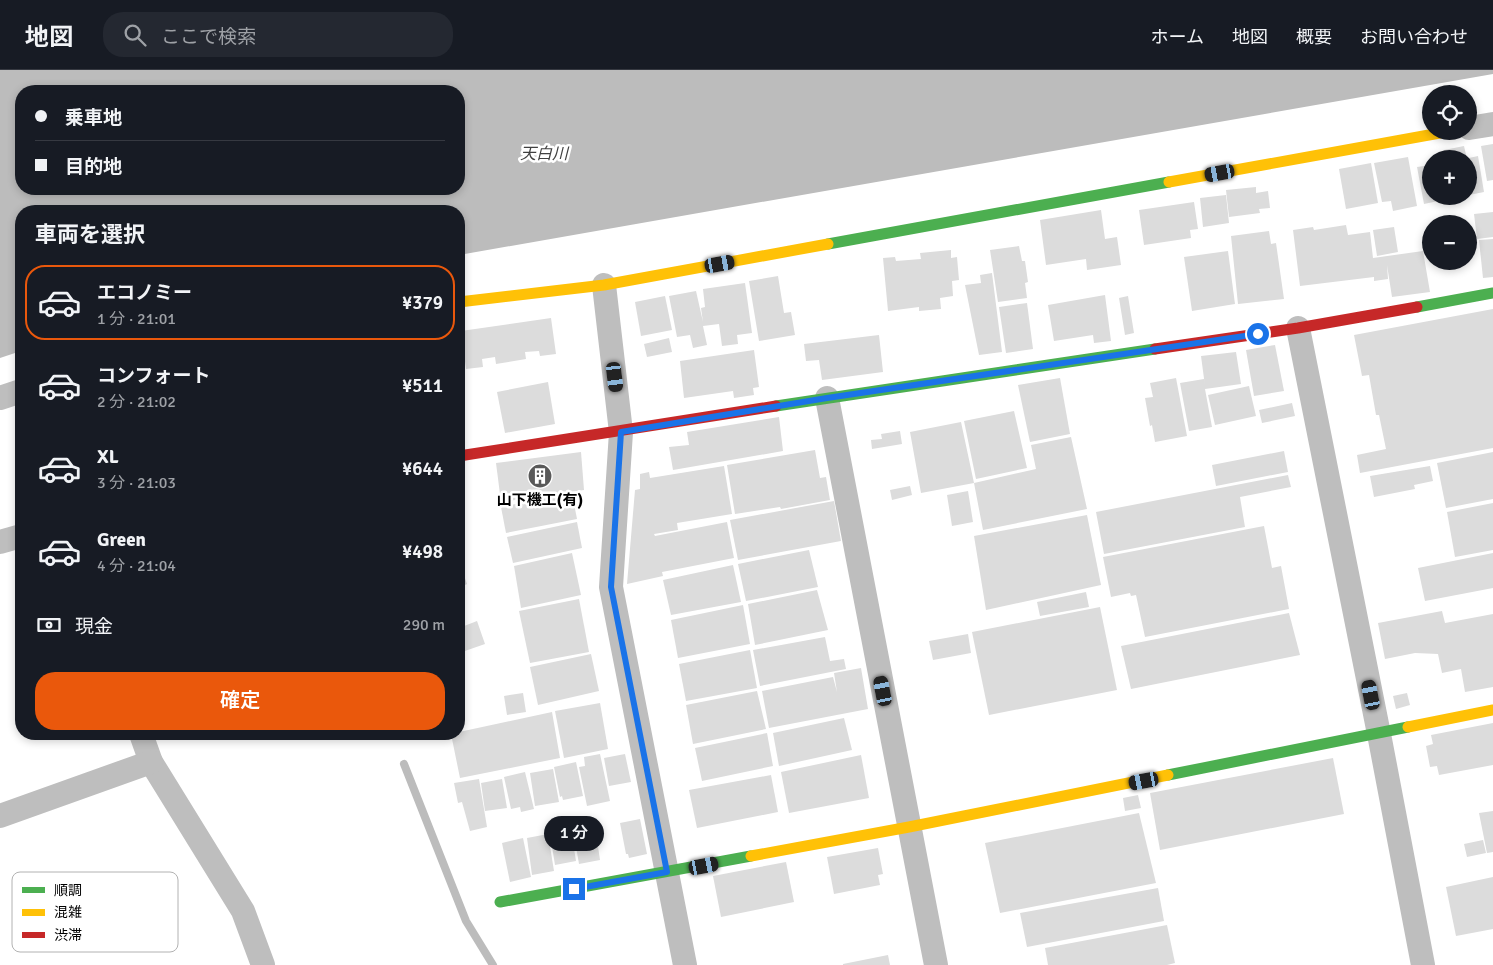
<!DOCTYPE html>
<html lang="ja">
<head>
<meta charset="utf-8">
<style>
	body { margin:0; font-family:Signika,"Noto Sans JP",sans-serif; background:#242831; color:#f1f3f6; height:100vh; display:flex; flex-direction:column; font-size:19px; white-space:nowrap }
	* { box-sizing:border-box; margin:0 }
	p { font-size:16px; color:#9ea1a6 }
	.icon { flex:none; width:28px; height:28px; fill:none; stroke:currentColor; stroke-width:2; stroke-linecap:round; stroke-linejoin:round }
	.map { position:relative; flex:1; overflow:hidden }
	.details { position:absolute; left:15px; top:135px; width:450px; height:535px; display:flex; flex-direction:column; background:#171b24; border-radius:20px; box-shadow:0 2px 8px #0003 }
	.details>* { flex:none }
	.top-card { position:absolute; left:15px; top:15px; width:450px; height:110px; border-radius:20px; box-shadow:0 2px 8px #0003; display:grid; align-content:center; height:110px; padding:0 20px; background:#171b24 }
	.tools { position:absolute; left:1422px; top:15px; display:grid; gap:10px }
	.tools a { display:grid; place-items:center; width:55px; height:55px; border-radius:50%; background:#171b24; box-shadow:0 2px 8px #0003; font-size:25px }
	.end { position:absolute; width:22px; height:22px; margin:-11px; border:6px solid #1a73e8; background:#fff; box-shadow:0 0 0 2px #fff }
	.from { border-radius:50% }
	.bubble { position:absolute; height:35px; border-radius:18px; background:#171b24; box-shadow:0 2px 8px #0003; font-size:16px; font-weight:600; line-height:35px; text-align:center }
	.car { position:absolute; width:15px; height:30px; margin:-15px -8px; border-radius:6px; box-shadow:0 0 4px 1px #0007; background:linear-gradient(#222 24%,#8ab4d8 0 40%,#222 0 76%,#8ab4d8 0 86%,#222 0) }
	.top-card b { display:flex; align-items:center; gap:18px; height:48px; font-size:19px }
	.top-card b+b { border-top:1px solid #363941 }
	.top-card i { width:12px; height:12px; background:#f1f3f6 }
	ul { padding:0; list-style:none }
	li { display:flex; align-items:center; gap:15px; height:75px; margin:0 10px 8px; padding:0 10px; border:2px solid transparent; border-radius:20px }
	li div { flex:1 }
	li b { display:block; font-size:19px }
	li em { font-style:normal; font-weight:600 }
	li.active { border-color:#ea580c }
	li>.icon { width:45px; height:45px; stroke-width:1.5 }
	h2 { padding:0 20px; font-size:22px; line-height:60px }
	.pay { display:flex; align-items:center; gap:12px; height:55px; padding:0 20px; font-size:19px }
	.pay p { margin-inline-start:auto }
	.action { display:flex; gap:10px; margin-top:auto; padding:10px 20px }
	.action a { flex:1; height:58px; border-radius:20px; background:#ea580c; color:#fff; font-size:20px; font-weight:600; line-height:58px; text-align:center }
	header { display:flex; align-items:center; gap:30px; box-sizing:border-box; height:70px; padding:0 25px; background:#171b24; border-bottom:1px solid #363941 }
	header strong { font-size:24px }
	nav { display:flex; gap:28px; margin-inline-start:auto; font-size:18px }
	.search { width:350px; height:45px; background:#242831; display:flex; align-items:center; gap:12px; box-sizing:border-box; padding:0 18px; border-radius:20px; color:#9ea1a6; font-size:19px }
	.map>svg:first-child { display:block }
</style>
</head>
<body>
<header>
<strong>地図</strong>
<div class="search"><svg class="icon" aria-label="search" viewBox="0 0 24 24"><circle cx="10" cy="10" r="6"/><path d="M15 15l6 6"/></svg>ここで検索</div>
<nav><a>ホーム</a><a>地図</a><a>概要</a><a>お問い合わせ</a></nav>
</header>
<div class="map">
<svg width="1493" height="895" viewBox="0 0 1493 895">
	<rect width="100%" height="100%" fill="#fff"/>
	<path fill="#bcbcbc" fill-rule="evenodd" d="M0 0H1493V4L459 185V141H21V281L0 288ZM21 21H459V119H21Z"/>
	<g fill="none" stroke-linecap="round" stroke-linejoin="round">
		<path stroke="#bcbcbc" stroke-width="8" d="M404 694 466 851 493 895"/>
	</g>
	<g fill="#dcdcdc">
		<path d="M1493 74V110L1487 111 1481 76Z"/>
		<path d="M1464 76 1467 89H1446L1444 80Z"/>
		<path d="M1478 86 1484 122 1469 125V88Z"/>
		<path d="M1408 87 1417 136 1393 141 1391 131 1382 132 1374 93Z"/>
		<path d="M1371 93 1378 133 1346 139 1339 99Z"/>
		<path d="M1431 95V126L1457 127 1424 134 1417 97Z"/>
		<path d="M1256 117V123L1268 121 1270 138 1259 139 1260 143 1229 147 1226 120Z"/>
		<path d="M1226 125 1229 153 1203 157 1200 128Z"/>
		<path d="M1194 132 1198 159 1190 160 1191 168 1144 175 1139 140Z"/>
		<path d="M1101 140 1105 169 1117 167 1121 195 1087 200 1086 189 1046 195 1040 150Z"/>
		<path d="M1493 142V167L1477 169 1474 144Z"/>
		<path d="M1346 155 1348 165 1370 162 1373 188 1423 181 1430 222 1392 227 1387 195 1388 209 1374 211V207L1300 216 1293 160 1313 157 1314 160Z"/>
		<path d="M1394 157 1398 182 1377 186 1373 160Z"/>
		<path d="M1269 161 1271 174 1276 173 1284 229 1238 234 1231 166Z"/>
		<path d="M1493 169V207L1483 208 1479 170Z"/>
		<path d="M1019 176 1022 191H1025L1028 212 1025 213 1027 228 998 232 990 180Z"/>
		<path d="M951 180V188L957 187 959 210 952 211 953 226 940 228 941 239 919 241V237L888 241 883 188 895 187 896 191 921 189 920 183Z"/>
		<path d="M1228 181 1235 234 1192 241 1184 187Z"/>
		<path d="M992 203 1002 282 979 285 965 215 981 213 980 205Z"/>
		<path d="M778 206 784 243 791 242 795 265 759 271 749 211Z"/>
		<path d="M745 213 752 263 737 265 738 274 722 276 719 254 703 256 707 275 693 278 690 265 677 267 669 226 696 221 703 252 701 238 705 237 703 219Z"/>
		<path d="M1105 225 1111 271 1094 273 1093 265 1054 271 1048 235Z"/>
		<path d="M665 226 672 260 641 266 635 232Z"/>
		<path d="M1128 226 1134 263 1125 265 1119 228Z"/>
		<path d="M1027 233 1033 279 1006 283 999 237Z"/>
		<path d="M1493 239V378L1360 403 1357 385 1386 379 1379 345H1376L1369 305 1362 306 1354 265Z"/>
		<path d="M551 248 556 284 540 286 539 281 525 282 526 289 496 294 495 287 482 289 483 297 466 299 461 261Z"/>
		<path d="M879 265 883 302 822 310 819 290 806 291 804 274Z"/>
		<path d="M669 268 672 282 647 287 644 274Z"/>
		<path d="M1275 275 1284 321 1254 326 1246 280Z"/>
		<path d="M754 280 759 317 753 318 754 325 734 328 733 321 684 328 680 291Z"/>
		<path d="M1236 282 1241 314 1205 319 1212 357 1189 361 1180 313 1204 309 1205 316 1201 286Z"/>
		<path d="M1060 308 1070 364 1030 372 1018 315Z"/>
		<path d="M1176 308 1187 366 1155 372 1152 355 1150 356 1145 328 1153 327 1150 313Z"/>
		<path d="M548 312 555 354 505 363 497 322Z"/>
		<path d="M1249 316 1256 346 1215 355 1208 325Z"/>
		<path d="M1292 333 1295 346 1262 353 1259 340Z"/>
		<path d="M1014 341 1027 398 976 409 964 351Z"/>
		<path d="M779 347 783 381 673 400 669 377 689 375 687 362Z"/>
		<path d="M961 352 974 413 1036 399 1031 375 1071 367 1087 439 983 460 974 413 921 423 910 362Z"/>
		<path d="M900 361 902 374 872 379 871 370 882 369 881 364Z"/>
		<path d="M815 380 820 408 826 407 830 430 781 439 780 437 735 444 727 395Z"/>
		<path d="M1284 381 1288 402 1216 416 1212 395Z"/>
		<path d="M581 382 584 420 501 432 496 393Z"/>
		<path d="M1493 382V429L1446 438 1437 393Z"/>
		<path d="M724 396 732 444 677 453 678 460 654 464 655 466 727 452 734 488 662 502 663 506 627 514 635 420 640 419V404L649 402 650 408Z"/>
		<path d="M1430 396 1433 411 1414 415 1415 419 1374 427 1370 406Z"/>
		<path d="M1288 405 1291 417 1240 427 1245 457 1104 484 1096 442Z"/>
		<path d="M910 416 912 425 892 430 890 420Z"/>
		<path d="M968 421 973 452 952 456 947 425Z"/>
		<path d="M572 423 577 449 506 463 501 437Z"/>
		<path d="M834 431 841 471 738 490 730 450Z"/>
		<path d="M1493 433V480L1455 487 1447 442Z"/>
		<path d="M1087 445 1101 515 986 540 974 466Z"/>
		<path d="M577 452 582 478 513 493 507 467Z"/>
		<path d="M1264 456 1272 498 1281 496 1289 539 1145 567 1136 525 1131 526 1130 523 1111 527 1103 487Z"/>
		<path d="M809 480 818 517 746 531 738 494Z"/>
		<path d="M572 483 581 525 521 538 514 496Z"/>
		<path d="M1493 483V518L1425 531 1418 498Z"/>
		<path d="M459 491 467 514 459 518Z"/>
		<path d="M733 495 741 532 671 545 663 510Z"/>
		<path d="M817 520 828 560 755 575 748 534Z"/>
		<path d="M1086 522 1089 537 1040 546 1037 532Z"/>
		<path d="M579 529 589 582 530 593 519 541Z"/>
		<path d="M743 535 750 574 678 588 671 550Z"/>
		<path d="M1100 537 1117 620 989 645 972 562Z"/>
		<path d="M1442 541 1445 553 1493 544V617L1465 622 1461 599 1442 603 1438 584 1415 583 1385 589 1378 553Z"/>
		<path d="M1289 543 1300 585 1131 619 1121 576Z"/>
		<path d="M477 551 485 574 462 582 459 572V558Z"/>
		<path d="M968 564 971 583 933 590 929 571Z"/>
		<path d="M825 567 830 591 844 589 846 599 760 616 753 580Z"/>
		<path d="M750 580 757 618 686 631 679 594Z"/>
		<path d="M591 584 599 621 538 635 530 597Z"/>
		<path d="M861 598 868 639 769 658 762 621 833 607 837 622 834 603Z"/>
		<path d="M757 621 766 659 693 674 686 635Z"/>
		<path d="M523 623 526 642 507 645 504 626Z"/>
		<path d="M1407 623 1410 635 1396 639 1393 626Z"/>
		<path d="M600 633 608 679 564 688 555 641Z"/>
		<path d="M552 642 560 688 460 708 451 664H459V662Z"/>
		<path d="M844 648 852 680 779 696 773 663Z"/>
		<path d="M1493 653V695L1439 705 1437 696 1430 697 1426 676 1433 674 1431 665Z"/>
		<path d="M767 663 773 696 702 711 695 678Z"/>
		<path d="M600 684 610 731 587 736 579 697 585 696 584 687Z"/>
		<path d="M625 684 631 712 609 716 604 688Z"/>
		<path d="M861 685 869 728 789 743 781 702Z"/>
		<path d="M1333 688 1344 744 1160 780 1150 723Z"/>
		<path d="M576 692 583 726 563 730 562 726 560 727 554 697Z"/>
		<path d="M553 699 559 732 535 736 530 703Z"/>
		<path d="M525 702 534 739 521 742 520 737 511 739 504 707Z"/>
		<path d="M771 705 778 742 697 758 689 720Z"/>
		<path d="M479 709 487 757 470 761 462 732 458 733 454 713Z"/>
		<path d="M502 709 507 738 485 741 481 713Z"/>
		<path d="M1138 725 1141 738 1125 741 1123 728Z"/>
		<path d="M1493 741V782L1487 783 1479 743Z"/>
		<path d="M1139 743 1156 813 1000 843 985 773Z"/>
		<path d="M640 749 647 784 629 788 628 784H626L620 753Z"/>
		<path d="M595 756 600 790 579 794 573 759Z"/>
		<path d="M571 760 576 791 555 795 550 764Z"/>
		<path d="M548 764 554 801 532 805 527 768Z"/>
		<path d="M523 768 531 807 510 812 502 773Z"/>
		<path d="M1483 770 1486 783 1467 787 1464 774Z"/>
		<path d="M878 778 883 804 878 805 880 815 834 824 827 787Z"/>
		<path d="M786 792 794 832 721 847 713 806Z"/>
		<path d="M1493 807V859L1456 866 1446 817Z"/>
		<path d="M1158 818 1164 851 1027 877 1020 843Z"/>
		<path d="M1167 855 1175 893 1167 895H1048L1045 878Z"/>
		<path d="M888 885 890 895H843V894Z"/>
	</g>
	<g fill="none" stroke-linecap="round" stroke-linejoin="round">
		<g stroke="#bebebe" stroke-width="24">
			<path d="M1469 58 1493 54"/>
			<path d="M604 215 621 362 611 517 685 895"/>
			<path d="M1298 258 1379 664 1423 895"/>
			<path d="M0 328 21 321"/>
			<path d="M827 328 936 895"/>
			<path d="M0 472 21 466"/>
			<path d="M141 664 151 692 243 841 263 895"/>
			<path d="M0 746 151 692"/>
		</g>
		<g stroke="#4caf50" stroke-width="11">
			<path d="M828 174 1169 112"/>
			<path d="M1417 237 1493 223"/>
			<path d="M776 336 1155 279"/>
			<path d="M1168 705 1408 657"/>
			<path d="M500 832 751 786"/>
		</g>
		<g stroke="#ffc107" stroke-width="11">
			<path d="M1169 112 1451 61"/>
			<path d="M459 232 604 215 828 174"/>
			<path d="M1408 657 1493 640"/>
			<path d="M751 786 909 757 1168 705"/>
		</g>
		<g stroke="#c62828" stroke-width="11">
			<path d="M1155 279 1298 258 1417 237"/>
			<path d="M459 386 776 336"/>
		</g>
	</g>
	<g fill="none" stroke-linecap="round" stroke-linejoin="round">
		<path stroke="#1a73e8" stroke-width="6" d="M574 819 667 802 611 517 621 362 827 328 1258 264"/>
	</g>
	<defs>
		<symbol id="building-disc" viewBox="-11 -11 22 22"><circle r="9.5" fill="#595959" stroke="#fff"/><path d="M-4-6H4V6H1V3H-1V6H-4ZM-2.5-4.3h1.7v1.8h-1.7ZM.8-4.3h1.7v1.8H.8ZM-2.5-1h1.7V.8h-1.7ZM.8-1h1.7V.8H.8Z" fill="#fff"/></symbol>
	</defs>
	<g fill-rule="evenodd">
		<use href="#building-disc" x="526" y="392" width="28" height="28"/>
	</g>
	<g text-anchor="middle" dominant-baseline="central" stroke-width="5" stroke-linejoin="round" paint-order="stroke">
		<g font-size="15" font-weight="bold" fill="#000" stroke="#fff">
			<text x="540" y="430">山下機工(有)</text>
		</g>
		<g font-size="16" font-style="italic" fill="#404040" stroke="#fff">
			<text x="544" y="84">天白川</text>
		</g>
	</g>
	<rect x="12" y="802" width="166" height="80" rx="8" fill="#fff" stroke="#b2b2b2" stroke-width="1"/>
	<rect x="22" y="817" width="23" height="6" fill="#4caf50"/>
	<rect x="22" y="839" width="23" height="7" fill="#ffc107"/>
	<rect x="22" y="862" width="23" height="6" fill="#c62828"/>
	<g font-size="14" fill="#000">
		<text x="54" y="825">順調</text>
		<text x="54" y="847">混雑</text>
		<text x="54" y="870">渋滞</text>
	</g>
</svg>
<div class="tools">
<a><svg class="icon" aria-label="locate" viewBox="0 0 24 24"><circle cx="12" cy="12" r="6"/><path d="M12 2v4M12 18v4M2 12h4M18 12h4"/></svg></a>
<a>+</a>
<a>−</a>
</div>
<i class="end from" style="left:1258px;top:264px"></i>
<i class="end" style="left:574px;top:819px"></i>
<div class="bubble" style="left:544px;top:746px;width:60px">1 分</div>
<i class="car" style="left:1220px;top:103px;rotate:260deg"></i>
<i class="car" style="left:720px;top:194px;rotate:80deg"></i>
<i class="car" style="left:615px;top:307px;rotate:173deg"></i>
<i class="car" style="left:883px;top:621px;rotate:349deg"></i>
<i class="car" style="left:1371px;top:625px;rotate:349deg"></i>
<i class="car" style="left:1144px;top:711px;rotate:259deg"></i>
<i class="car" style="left:704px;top:796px;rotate:79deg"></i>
<div class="top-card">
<b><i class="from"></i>乗車地</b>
<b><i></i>目的地</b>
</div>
<section class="details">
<h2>車両を選択</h2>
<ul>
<li class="active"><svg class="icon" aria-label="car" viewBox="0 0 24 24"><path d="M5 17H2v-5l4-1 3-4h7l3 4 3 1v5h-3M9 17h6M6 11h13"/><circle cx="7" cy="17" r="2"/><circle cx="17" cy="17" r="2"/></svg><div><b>エコノミー</b><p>1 分 · 21:01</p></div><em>¥379</em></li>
<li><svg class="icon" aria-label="car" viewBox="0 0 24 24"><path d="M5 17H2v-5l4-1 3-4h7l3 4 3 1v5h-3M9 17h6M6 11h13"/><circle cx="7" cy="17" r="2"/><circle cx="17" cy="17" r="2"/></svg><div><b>コンフォート</b><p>2 分 · 21:02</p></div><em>¥511</em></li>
<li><svg class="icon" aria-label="car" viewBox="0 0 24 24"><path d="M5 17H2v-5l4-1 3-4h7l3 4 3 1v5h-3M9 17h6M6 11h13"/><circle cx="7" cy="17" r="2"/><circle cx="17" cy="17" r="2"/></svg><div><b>XL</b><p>3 分 · 21:03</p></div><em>¥644</em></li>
<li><svg class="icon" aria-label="car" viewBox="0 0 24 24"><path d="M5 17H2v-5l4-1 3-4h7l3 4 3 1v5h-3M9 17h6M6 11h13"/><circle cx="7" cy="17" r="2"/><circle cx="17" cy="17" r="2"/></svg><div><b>Green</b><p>4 分 · 21:04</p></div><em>¥498</em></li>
</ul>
<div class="pay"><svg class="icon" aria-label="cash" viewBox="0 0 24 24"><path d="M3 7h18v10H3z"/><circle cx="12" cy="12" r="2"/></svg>現金<p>290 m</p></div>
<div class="action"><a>確定</a></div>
</section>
</div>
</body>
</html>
